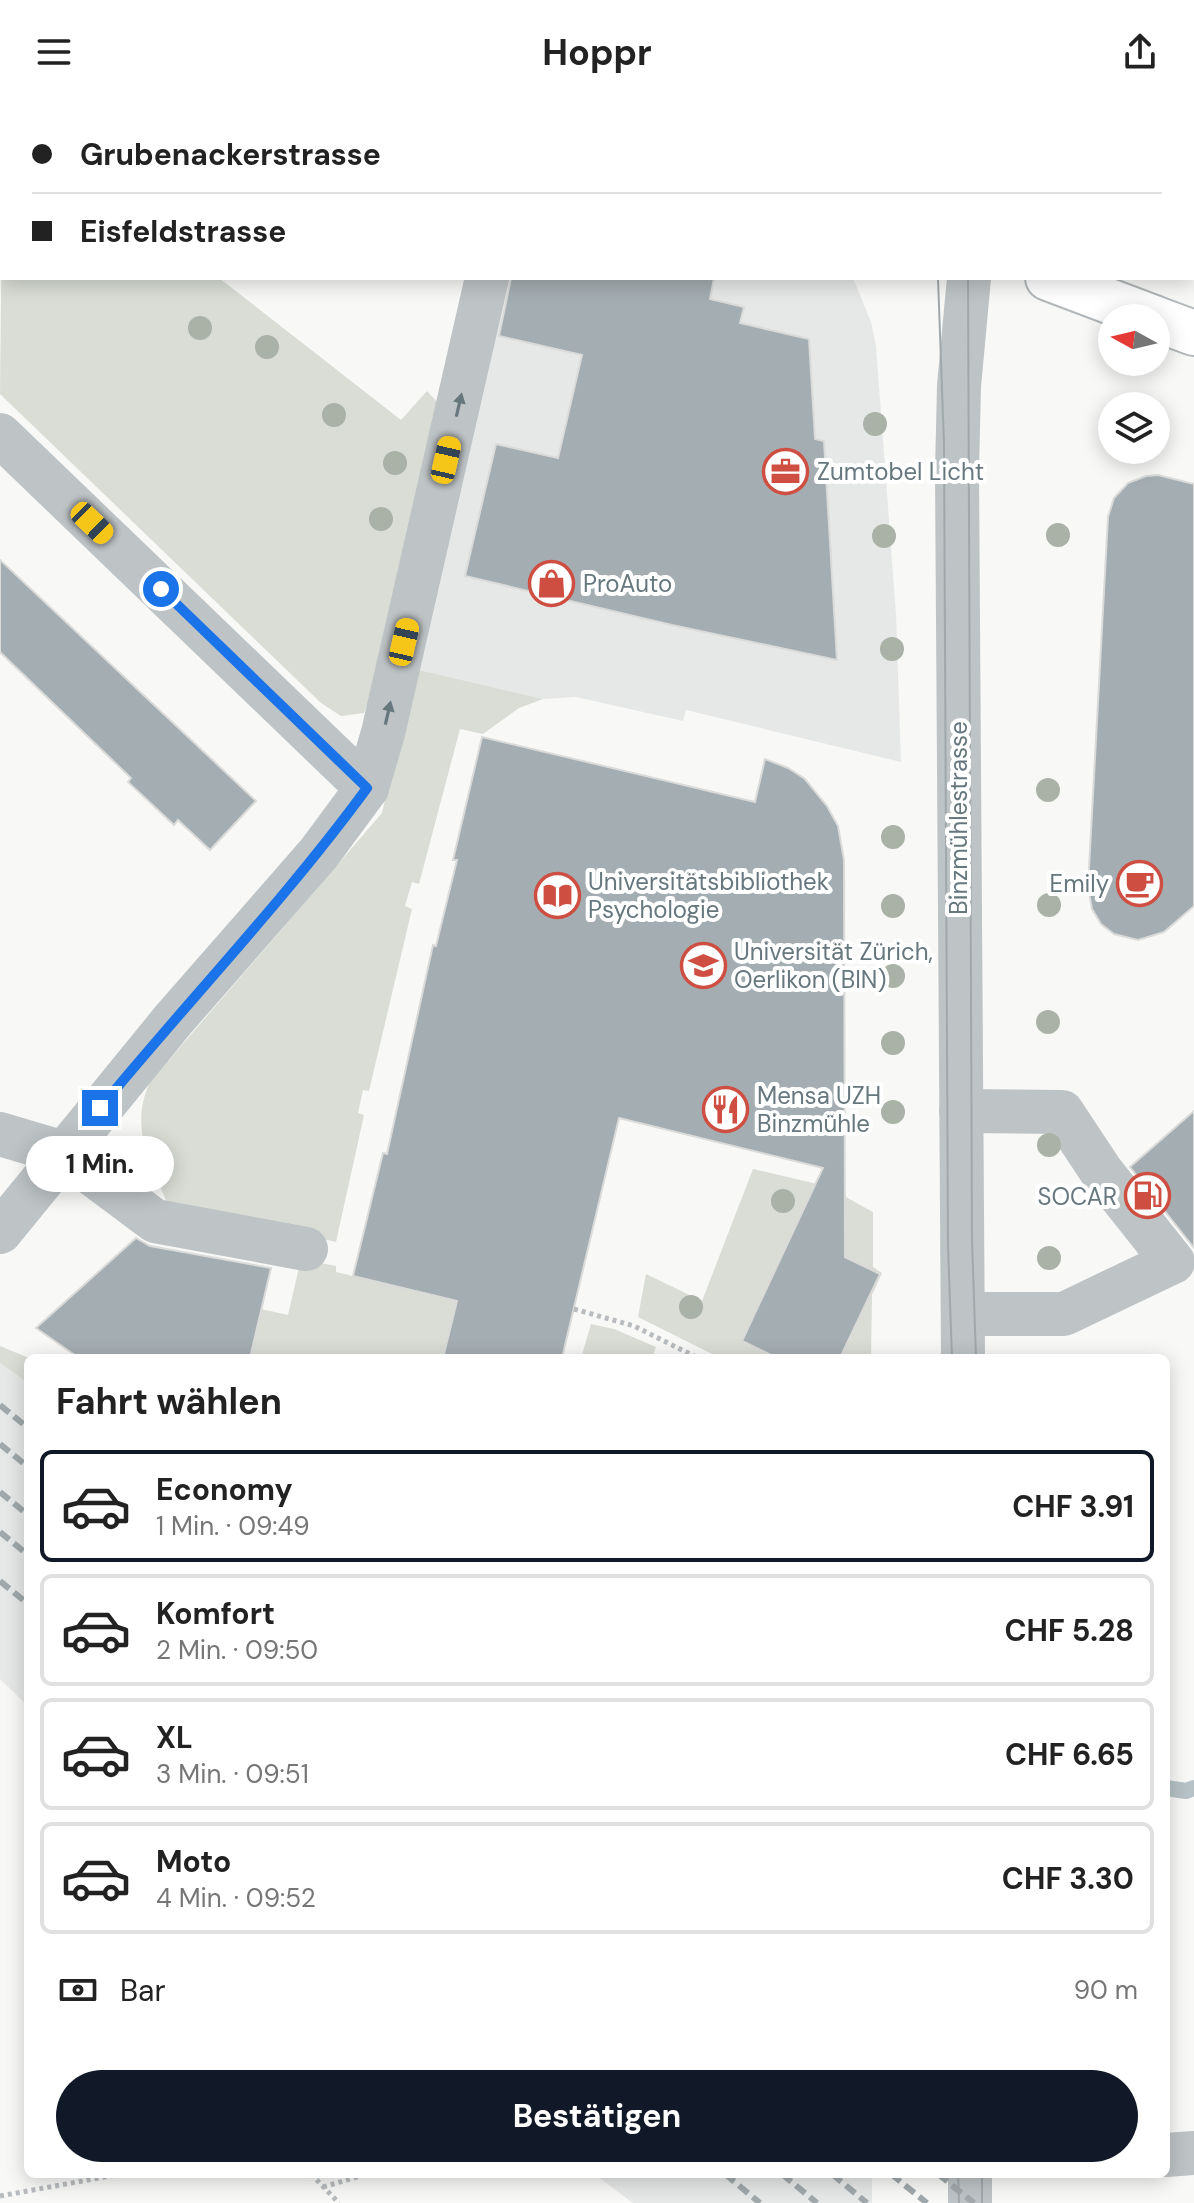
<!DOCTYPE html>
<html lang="de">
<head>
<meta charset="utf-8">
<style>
	body { margin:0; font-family:"DM Sans",sans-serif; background:#f6f6f6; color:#222; height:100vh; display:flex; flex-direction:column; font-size:30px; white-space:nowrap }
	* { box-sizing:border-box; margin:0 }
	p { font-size:26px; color:#767676 }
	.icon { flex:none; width:44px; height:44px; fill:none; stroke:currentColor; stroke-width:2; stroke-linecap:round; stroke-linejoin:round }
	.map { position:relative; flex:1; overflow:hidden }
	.sheet { position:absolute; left:24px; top:1250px; width:1146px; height:824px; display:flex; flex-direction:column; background:#fff; border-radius:12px; box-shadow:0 4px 20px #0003 }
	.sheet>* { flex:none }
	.hud { position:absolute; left:0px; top:0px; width:1194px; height:176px; box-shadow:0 4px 20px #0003; display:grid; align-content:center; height:176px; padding:0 32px; background:#fff }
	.needle { width:52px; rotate:278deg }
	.controls { position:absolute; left:1098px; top:200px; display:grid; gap:16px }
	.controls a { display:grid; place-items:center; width:72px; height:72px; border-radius:50%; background:#fff; box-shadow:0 4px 20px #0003; font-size:40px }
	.end { position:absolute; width:36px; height:36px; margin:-18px; border:10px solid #1a73e8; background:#fff; box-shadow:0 0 0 4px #fff }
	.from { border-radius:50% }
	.bubble { position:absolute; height:56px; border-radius:28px; background:#fff; box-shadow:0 4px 20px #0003; font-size:26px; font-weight:700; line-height:56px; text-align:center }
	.car { position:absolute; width:24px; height:48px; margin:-24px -12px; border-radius:10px; box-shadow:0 0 6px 2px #0007; background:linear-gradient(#f5c518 24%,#345 0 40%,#f5c518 0 76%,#345 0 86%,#f5c518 0) }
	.hud b { display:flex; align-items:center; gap:28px; height:76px; font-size:30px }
	.hud b+b { border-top:2px solid #e0e0e0 }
	.hud i { width:20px; height:20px; background:#222 }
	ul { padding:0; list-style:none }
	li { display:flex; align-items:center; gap:24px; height:112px; margin:0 16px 12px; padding:0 16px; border:4px solid #e0e0e0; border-radius:12px }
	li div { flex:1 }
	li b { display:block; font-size:30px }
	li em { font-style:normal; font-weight:700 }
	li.selected { border-color:#111827 }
	li>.icon { width:72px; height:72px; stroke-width:1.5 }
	h2 { padding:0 32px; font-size:36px; line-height:96px }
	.pay { display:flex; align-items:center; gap:20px; height:88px; padding:0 32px; font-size:30px }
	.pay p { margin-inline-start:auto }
	.cta { display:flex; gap:16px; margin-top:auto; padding:16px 32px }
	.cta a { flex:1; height:92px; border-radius:48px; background:#111827; color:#fff; font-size:32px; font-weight:700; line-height:92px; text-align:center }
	header { display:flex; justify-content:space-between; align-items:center; height:104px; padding:0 32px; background:#fff; font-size:36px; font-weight:700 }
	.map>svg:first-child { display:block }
</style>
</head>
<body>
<header><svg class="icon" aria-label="menu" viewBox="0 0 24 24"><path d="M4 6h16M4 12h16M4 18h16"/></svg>Hoppr<svg class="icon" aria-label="share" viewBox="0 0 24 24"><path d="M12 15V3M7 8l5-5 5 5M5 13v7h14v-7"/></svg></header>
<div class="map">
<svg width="1194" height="2099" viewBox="0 0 1194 2099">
	<rect width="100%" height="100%" fill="#f8f8f7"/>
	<g fill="#e6e8e7">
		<path d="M500 174H853L871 218 876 242 896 510 901 658 686 606 683 617 576 593 543 595 415 565Z"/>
		<path d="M0 1259 28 1279V1602L0 1575Z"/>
		<path d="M594 2070H872V2099H633Z"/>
	</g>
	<g fill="#d9ddd6">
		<path d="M2 107V174H219L401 316 427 287 439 300 378 573 364 609 341 612 321 599 0 290Z"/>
		<path d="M415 565 543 595 519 604 483 630 460 625 419 780 412 778 405 802 412 805 369 987 363 986 358 1009 364 1011 336 1138 167 1099C150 1056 129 1023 150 978L382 709Z"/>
		<path d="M753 1065 826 1082 873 1108V1163L882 1169 872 1191 871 1254H720L638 1213 646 1170 702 1197Z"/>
		<path d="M301 1155 336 1162V1168L457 1197 443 1254H250L261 1205 288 1211Z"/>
		<path d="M591 1220 614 1225 656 1243 652 1254H581Z"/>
		<path d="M0 1242 29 1254 28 1279 0 1259Z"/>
	</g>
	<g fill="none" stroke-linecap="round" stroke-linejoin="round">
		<path stroke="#b6c2c5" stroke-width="16" d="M1166 1684 1186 1687 1194 1684"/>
	</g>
	<g fill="#a4adb1" stroke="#dadad9" stroke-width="2">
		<path d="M511 174H714L710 195 744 203 740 219 809 235 815 335 824 337 837 556 672 521 465 472 496 340 558 354 582 251 499 232Z"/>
		<path d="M1158 371 1194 380V802L1164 828 1138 836 1114 830 1101 820 1092 805 1088 783 1108 413 1114 394 1128 379 1146 372Z"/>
		<path d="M0 456 256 697 210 746 178 716 174 721 128 678 131 674 0 548Z"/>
		<path d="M482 633 755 698 765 655 788 664 805 675 827 702 838 722 844 756 845 1153 880 1170 840 1254H777L742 1237 823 1064 619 1014 562 1254H443L457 1197 353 1172 383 1049 387 1050 433 841 436 842 457 756H453Z"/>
		<path d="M1194 1007V1144L1130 1063Z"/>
		<path d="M136 1134 150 1142 271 1164 250 1254H79L36 1224Z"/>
	</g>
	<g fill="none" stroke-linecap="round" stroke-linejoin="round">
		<defs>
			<g id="major">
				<path d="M673 0 676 2"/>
				<path d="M1058 0 1062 2"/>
				<path d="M1192 58 1194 59"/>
				<path d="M1048 174 1154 214"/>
				<path d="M1156 215 1194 229"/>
			</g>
		</defs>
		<use href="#major" stroke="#b2b7ba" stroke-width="48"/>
		<g stroke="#b8bcbe" stroke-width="5" stroke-dasharray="4 4" stroke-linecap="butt">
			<path d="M579 0 582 2"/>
			<path d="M1181 0 1187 2"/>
			<path d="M1192 4 1194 5"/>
			<path d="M574 1205 634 1222 698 1254"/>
			<path d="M311 2070 339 2099"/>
			<path d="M323 2083 367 2070"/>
			<path d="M0 2092 121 2070"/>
		</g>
		<g stroke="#bec3c5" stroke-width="44">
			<path d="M868 0 871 2"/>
			<path d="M926 0 927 2"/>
			<path d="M524 2V0"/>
			<path d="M985 2V0"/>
			<path d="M0 331 367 684"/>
			<path d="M961 1007 1062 1008 1101 1067 1173 1158 1064 1210H963"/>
			<path d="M0 1030 64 1049 155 1117 306 1145"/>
			<path d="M0 1128 173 916 319 749 367 684 383 629 487 174"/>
			<path d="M963 1254 957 367 959 282 969 174"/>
			<path d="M1166 2051 1194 2049"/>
			<path d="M970 2070V2099"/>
		</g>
		<use href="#major" stroke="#fff" stroke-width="44"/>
		<g stroke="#a0a8ab" stroke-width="2">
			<path d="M838 0 841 2"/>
			<path d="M880 0 882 2"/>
			<path d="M902 0 905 2"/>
			<path d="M1192 135 1194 136"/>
			<path d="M1192 169 1194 170"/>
			<path d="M938 174 944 340 948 1142 952 1254"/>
			<path d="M968 174 972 1136 976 1254"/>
			<path d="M958 2070 959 2099"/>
			<path d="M982 2070V2099"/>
		</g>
		<g stroke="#a0a8ab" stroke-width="6" stroke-dasharray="12 6" stroke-linecap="butt">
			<path d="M0 1301 28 1324"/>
			<path d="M0 1340 28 1363"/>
			<path d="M0 1388 28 1411"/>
			<path d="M0 1428 28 1451"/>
			<path d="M0 1477 28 1500"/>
			<path d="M725 2070 760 2099"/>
			<path d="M782 2070 817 2099"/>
			<path d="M832 2070 867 2099"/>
			<path d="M891 2070 927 2099"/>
			<path d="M938 2070 974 2099"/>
		</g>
	</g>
	<g fill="#aab1a7">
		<circle cx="200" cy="224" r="12"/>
		<circle cx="267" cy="243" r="12"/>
		<circle cx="334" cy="311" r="12"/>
		<circle cx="875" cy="320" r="12"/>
		<circle cx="395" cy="359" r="12"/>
		<circle cx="381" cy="415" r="12"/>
		<circle cx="1058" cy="431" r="12"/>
		<circle cx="884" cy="432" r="12"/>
		<circle cx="892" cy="545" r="12"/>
		<circle cx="1048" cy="686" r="12"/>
		<circle cx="893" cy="733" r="12"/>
		<circle cx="1049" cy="801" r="12"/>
		<circle cx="893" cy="802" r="12"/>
		<circle cx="893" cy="872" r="12"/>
		<circle cx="1048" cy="918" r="12"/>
		<circle cx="893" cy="939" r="12"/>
		<circle cx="893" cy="1008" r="12"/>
		<circle cx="1049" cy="1041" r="12"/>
		<circle cx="783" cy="1097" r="12"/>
		<circle cx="1049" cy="1154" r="12"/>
		<circle cx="691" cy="1203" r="12"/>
	</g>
	<defs><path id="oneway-solid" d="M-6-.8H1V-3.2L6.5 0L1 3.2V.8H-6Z" transform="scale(2)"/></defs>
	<g fill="#66777e">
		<use href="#oneway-solid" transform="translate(459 301) rotate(-77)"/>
		<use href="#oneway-solid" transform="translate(388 609) rotate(-77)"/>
	</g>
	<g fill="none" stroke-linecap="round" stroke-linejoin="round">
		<path stroke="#1a73e8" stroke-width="10" d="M100 1004C188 897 285 796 367 684L161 485"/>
	</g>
	<defs>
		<symbol id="office-ring" viewBox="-11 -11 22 22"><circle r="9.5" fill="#fff" stroke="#ce4e41" stroke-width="1.5"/><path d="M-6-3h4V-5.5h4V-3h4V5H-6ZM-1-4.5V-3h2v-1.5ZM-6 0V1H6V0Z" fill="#ce4e41"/></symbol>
		<symbol id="shop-ring" viewBox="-11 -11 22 22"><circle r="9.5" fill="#fff" stroke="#ce4e41" stroke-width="1.5"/><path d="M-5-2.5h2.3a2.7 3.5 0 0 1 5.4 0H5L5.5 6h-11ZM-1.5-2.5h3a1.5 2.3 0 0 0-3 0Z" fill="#ce4e41"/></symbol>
		<symbol id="cafe-ring" viewBox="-11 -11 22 22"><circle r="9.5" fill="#fff" stroke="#ce4e41" stroke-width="1.5"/><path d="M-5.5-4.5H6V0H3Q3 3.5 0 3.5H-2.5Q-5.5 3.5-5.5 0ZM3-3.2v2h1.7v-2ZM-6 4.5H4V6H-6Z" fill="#ce4e41"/></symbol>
		<symbol id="library-ring" viewBox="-11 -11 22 22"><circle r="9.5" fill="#fff" stroke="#ce4e41" stroke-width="1.5"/><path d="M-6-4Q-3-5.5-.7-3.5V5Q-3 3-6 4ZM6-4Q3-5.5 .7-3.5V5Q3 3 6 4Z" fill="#ce4e41"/></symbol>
		<symbol id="university-ring" viewBox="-11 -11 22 22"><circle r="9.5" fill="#fff" stroke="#ce4e41" stroke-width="1.5"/><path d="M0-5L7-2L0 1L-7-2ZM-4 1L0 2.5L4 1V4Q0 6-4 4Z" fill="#ce4e41"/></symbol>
		<symbol id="restaurant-ring" viewBox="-11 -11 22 22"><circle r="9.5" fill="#fff" stroke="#ce4e41" stroke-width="1.5"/><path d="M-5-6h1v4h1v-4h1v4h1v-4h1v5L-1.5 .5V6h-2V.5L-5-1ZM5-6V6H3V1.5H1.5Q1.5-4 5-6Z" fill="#ce4e41"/></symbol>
		<symbol id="fuel-ring" viewBox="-11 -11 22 22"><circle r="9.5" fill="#fff" stroke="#ce4e41" stroke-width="1.5"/><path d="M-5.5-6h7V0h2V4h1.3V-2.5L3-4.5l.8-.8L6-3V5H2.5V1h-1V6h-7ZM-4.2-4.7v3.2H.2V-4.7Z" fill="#ce4e41"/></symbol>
	</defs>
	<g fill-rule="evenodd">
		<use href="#office-ring" x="760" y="342" width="51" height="51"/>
		<use href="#shop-ring" x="526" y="454" width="51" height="51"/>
		<use href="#cafe-ring" x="1114" y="754" width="51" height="51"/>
		<use href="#library-ring" x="532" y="766" width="51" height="51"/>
		<use href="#university-ring" x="678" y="836" width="51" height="51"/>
		<use href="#restaurant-ring" x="700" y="980" width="51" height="51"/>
		<use href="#fuel-ring" x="1122" y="1066" width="51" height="51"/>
	</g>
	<g text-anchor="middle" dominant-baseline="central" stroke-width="8" stroke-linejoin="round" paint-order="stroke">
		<g font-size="24" fill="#66777e" stroke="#fff" text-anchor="start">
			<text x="817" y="367">Zumtobel Licht</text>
			<text x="583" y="479">ProAuto</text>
			<text x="588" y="777">Universitätsbibliothek<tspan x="588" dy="28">Psychologie</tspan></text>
			<text x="1109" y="779" text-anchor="end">Emily</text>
			<text x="734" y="847">Universität Zürich,<tspan x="734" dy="28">Oerlikon (BIN)</tspan></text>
			<text x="757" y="991">Mensa UZH<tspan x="757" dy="28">Binzmühle</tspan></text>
			<text x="1117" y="1092" text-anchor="end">SOCAR</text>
		</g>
		<g font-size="24" fill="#66777e" stroke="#fff">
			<text transform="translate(958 714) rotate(-90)">Binzmühlestrasse</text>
		</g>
	</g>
</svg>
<div class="controls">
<a><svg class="needle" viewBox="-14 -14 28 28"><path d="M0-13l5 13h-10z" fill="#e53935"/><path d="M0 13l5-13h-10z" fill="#767676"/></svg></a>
<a><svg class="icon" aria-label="layers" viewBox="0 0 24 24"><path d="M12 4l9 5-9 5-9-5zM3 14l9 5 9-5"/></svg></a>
</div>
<i class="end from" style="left:161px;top:485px"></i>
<i class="end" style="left:100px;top:1004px"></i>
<div class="bubble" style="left:26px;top:1032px;width:148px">1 Min.</div>
<i class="car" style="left:446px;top:356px;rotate:13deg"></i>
<i class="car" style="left:92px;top:419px;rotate:134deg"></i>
<i class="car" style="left:404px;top:538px;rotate:13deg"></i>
<div class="hud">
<b><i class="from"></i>Grubenackerstrasse</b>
<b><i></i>Eisfeldstrasse</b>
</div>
<section class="sheet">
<h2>Fahrt wählen</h2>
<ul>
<li class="selected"><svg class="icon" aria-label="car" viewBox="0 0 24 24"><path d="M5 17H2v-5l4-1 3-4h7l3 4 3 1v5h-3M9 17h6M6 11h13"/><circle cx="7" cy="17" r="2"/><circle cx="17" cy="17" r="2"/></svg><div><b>Economy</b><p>1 Min. · 09:49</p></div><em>CHF 3.91</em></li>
<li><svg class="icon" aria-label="car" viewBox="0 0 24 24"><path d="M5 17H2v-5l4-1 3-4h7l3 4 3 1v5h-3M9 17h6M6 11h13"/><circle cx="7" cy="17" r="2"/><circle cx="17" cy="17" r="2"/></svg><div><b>Komfort</b><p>2 Min. · 09:50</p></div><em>CHF 5.28</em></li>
<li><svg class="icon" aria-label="car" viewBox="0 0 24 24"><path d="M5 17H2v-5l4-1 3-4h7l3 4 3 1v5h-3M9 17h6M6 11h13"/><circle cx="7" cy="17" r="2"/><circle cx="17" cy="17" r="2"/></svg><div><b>XL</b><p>3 Min. · 09:51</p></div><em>CHF 6.65</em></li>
<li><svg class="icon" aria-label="car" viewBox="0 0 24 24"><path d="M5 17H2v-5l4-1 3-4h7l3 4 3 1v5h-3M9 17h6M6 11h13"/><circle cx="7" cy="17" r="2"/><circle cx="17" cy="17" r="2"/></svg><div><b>Moto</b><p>4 Min. · 09:52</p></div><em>CHF 3.30</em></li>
</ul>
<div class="pay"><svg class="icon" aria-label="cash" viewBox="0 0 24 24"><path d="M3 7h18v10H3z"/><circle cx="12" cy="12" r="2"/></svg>Bar<p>90 m</p></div>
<div class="cta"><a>Bestätigen</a></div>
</section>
</div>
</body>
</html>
